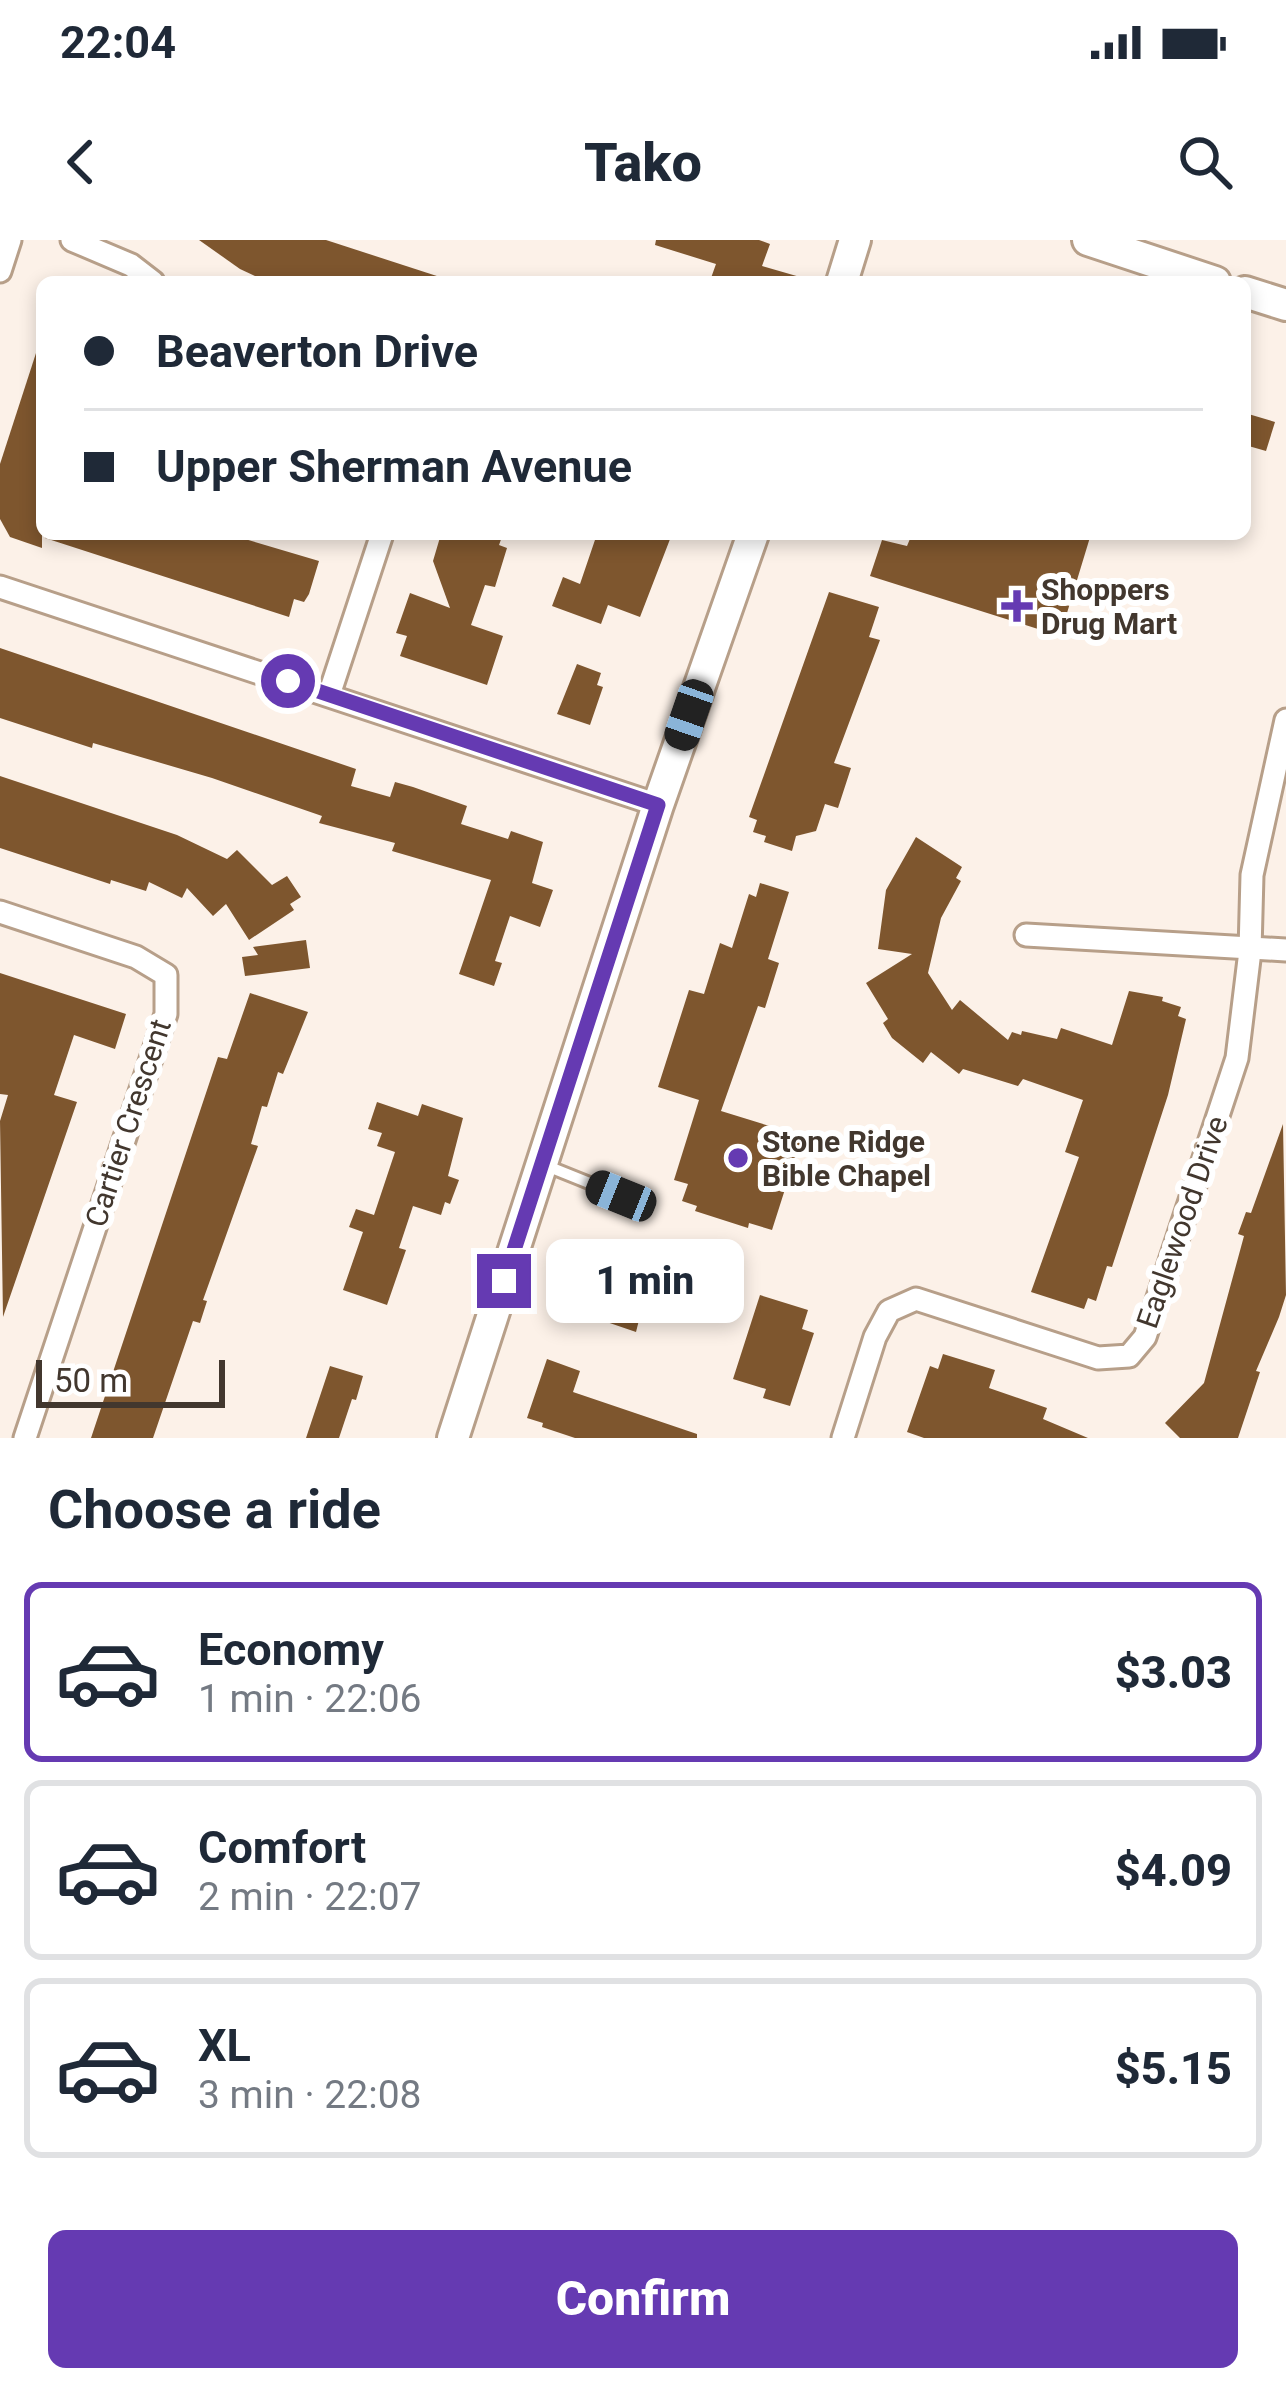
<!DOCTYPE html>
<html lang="en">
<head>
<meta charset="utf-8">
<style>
	body { margin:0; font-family:Roboto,sans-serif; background:#f6f6f7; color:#1f2937; height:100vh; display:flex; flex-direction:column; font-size:45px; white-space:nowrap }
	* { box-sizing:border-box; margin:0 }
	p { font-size:39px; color:#747a83 }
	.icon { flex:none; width:66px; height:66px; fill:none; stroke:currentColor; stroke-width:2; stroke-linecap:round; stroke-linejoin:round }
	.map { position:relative; height:1198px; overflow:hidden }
	.sheet { display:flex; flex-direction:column; background:#fff; flex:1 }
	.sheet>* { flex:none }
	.banner { position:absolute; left:36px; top:36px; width:1215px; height:264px; border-radius:18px; box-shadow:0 6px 18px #0003; display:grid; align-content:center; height:264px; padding:0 48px; background:#fff }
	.scale { position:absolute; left:36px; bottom:30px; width:189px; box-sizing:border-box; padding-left:12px; border:6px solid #42372e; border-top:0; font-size:33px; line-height:42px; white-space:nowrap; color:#42372e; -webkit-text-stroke:9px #fff; paint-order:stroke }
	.end { position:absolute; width:54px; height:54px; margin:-27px; border:15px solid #653ab2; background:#fff; box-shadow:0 0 0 6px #fff }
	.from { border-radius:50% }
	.bubble { position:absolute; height:84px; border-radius:18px; background:#fff; box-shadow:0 6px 18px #0003; font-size:39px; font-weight:800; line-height:84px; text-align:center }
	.car { position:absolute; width:36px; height:72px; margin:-36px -18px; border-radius:15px; box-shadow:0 0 9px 3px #0007; background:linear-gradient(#222 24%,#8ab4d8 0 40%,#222 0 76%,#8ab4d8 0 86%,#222 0) }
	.banner b { display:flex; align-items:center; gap:42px; height:114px; font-size:45px }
	.banner b+b { border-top:3px solid #e0e1e3 }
	.banner i { width:30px; height:30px; background:#1f2937 }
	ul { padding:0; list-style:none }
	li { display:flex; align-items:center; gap:36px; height:180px; margin:0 24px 18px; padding:0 24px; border:6px solid #e0e1e3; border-radius:18px }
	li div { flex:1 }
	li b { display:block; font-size:45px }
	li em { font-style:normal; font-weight:800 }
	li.active { border-color:#653ab2 }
	li>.icon { width:108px; height:108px; stroke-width:1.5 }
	h2 { padding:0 48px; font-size:54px; line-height:144px }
	.primary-button { display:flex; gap:24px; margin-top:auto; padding:24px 48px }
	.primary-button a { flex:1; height:138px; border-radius:18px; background:#653ab2; color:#fff; font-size:48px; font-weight:800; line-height:138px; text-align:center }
	.status { display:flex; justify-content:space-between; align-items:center; height:84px; padding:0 60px; background:#fff; direction:ltr }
	.status svg { height:33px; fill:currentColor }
	header { display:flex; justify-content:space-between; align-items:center; height:156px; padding:0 48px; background:#fff; font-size:54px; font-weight:800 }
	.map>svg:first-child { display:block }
</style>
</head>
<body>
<div class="status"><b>22:04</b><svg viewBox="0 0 49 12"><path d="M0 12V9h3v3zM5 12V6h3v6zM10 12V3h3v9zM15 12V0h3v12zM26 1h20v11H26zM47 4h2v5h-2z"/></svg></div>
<header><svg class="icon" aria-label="back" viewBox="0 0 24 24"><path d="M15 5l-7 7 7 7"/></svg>Tako<svg class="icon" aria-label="search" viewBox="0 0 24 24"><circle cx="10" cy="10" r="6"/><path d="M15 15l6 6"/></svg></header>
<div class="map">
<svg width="1286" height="1198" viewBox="0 0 1286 1198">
	<rect width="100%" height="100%" fill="#fcf1e8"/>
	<g fill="#7e562e">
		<path d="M199 0H326L443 38 442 42H268L240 29Z"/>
		<path d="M656 0H759L770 4 762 26 800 37 799 42H724L711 38 716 24 655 5Z"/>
		<path d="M37 110H42V308L10 297 0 279V224Z"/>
		<path d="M1245 173 1275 182 1266 211 1245 205Z"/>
		<path d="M45 294H228L319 321 309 354 304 362 294 359 289 377 45 298Z"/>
		<path d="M441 294H503L499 305 507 308 495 347 485 345 471 385 503 396 487 445 400 416 407 396 396 393 410 353 450 368 433 321Z"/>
		<path d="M597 294H672L640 377 608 365 601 384 552 366 563 337 580 344Z"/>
		<path d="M912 294H1091L1060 396 870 336 882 300 907 306Z"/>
		<path d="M829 352 879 367 869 397 880 400 834 523 851 528 838 568 825 564 816 591 796 596 792 611 764 602 766 596 753 592 757 580 749 577Z"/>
		<path d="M0 408 356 529 351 546 390 557 395 542 413 547 467 566 461 584 508 599 511 591 543 602 532 643 553 650 540 687 510 676 495 721 502 723 494 746 459 734 491 640 392 611 395 603 319 583 322 576 212 538 93 503 92 508 0 478Z"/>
		<path d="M577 424 601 433 597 445 603 447 590 485 557 474Z"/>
		<path d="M0 536 177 595 227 619 237 610 272 645 287 636 301 657 290 664 294 670 249 700 226 664 213 676 187 648 182 658 149 642 146 651 111 640 110 644 0 608Z"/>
		<path d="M916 597 962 627 956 638 961 641 941 678 928 733 952 770 960 760 1008 800 1012 792 1021 795 1022 791 1057 799 1061 788 1112 805 1129 751 1163 757 1162 761 1181 767 1178 776 1186 779 1168 855 1112 1027 1107 1026 1096 1061 1088 1058 1084 1069 1031 1052 1079 917 1065 912 1083 860 1023 839 1018 846 963 829 959 834 931 812 923 823 892 798 883 783 888 779 866 743 912 714 878 709 886 650Z"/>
		<path d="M760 643 789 652 768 719 779 723 765 768 758 766 721 871 802 896 772 990 749 983 748 988 695 971 697 966 682 961 688 944 674 940 699 860 658 847 689 750 704 754 720 703 732 708 749 654 756 657Z"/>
		<path d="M306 700 310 728 245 736 242 717 258 715 253 707Z"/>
		<path d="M0 733 126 774 115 809 74 795 54 855 77 862 3 1077 0 881 8 855 0 854Z"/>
		<path d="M250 753 308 772 283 834 278 832 267 867 262 866 251 904 258 906 203 1060 207 1061 200 1083 193 1081 153 1198H91L218 817 227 819Z"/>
		<path d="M377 862 418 876 422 864 463 878 448 936 459 940 450 964 445 962 441 975 413 966 399 1008 406 1010 387 1065 343 1050 363 992 349 987 356 969 374 975 395 912 377 906 382 893 368 889Z"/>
		<path d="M1283 884 1286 1055 1279 1077 1256 1131 1260 1132 1238 1198H1180L1165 1183 1204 1143 1244 996 1238 994 1246 972 1251 973Z"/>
		<path d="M629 1011 657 1021 644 1059 654 1063 647 1082 639 1080 636 1092 595 1078 613 1024 623 1028Z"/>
		<path d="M760 1055 808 1070 802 1089 814 1093 790 1166 763 1158 766 1149 733 1139Z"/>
		<path d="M943 1114 995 1130 989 1148 1047 1168 1043 1179 1088 1198H924L907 1192 930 1126 938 1129Z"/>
		<path d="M547 1119 580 1131 573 1152 697 1194V1198H575L542 1187 543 1183 527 1178Z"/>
		<path d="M330 1126 363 1136 356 1160 352 1159 339 1198H306Z"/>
	</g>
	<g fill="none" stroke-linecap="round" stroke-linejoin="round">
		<defs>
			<path id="lane" d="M547 926 639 963"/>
			<g id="street">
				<path d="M72 0 131 25 153 42"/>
				<path d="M0 31 10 0"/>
				<path d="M0 347 658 565"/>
				<path d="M329 455 382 294"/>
				<path d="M0 672 136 717 166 735V774L25 1198"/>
				<path d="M1026 695 1286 710"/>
				<path d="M843 1198 875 1097 889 1071 916 1059 1098 1118 1129 1116 1145 1097 1237 818 1250 711 1252 635 1286 480"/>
			</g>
			<g id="secondary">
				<path d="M1088 0 1215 42"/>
				<path d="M842 42 855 0"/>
				<path d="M1245 52 1286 65"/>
				<path d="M453 1198 658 565 753 294"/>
			</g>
		</defs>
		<use href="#lane" stroke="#b79f89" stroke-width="16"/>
		<use href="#street" stroke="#b79f89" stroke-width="27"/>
		<use href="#secondary" stroke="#b79f89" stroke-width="36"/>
		<use href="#lane" stroke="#fff" stroke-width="10"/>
		<use href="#street" stroke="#fff" stroke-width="21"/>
		<use href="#secondary" stroke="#fff" stroke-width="30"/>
	</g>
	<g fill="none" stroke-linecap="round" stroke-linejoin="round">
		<path stroke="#653ab2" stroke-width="15" d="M288 441 658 565 504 1041"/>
	</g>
	<g fill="#653ab2" stroke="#fff" stroke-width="4.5">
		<path d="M1011 348h12v12h12v12h-12v12h-12v-12h-12v-12h12z"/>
		<circle cx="738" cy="918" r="12"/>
	</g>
	<g text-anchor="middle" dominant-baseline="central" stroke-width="12" stroke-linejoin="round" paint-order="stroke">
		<g font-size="30" font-weight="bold" fill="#42372e" stroke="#fff" text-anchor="start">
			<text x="1041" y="349">Shoppers<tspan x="1041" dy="34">Drug Mart</tspan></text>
			<text x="762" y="901">Stone Ridge<tspan x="762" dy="34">Bible Chapel</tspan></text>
		</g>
		<g font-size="30" fill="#42372e" stroke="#fff">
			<text transform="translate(128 883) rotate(-72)">Cartier Crescent</text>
			<text transform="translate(1182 982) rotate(-71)">Eaglewood Drive</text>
		</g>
	</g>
</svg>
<div class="scale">50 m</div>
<i class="end from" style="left:288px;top:441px"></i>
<i class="end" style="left:504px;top:1041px"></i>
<div class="bubble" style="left:546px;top:999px;width:198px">1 min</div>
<i class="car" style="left:689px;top:475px;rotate:199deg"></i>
<i class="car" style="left:621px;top:956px;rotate:292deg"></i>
<div class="banner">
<b><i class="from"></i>Beaverton Drive</b>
<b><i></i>Upper Sherman Avenue</b>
</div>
</div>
<section class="sheet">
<h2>Choose a ride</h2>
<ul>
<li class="active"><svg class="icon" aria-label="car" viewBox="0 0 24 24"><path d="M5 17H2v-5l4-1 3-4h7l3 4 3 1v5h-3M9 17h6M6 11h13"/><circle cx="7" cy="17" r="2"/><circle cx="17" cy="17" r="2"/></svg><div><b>Economy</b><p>1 min · 22:06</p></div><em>$3.03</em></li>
<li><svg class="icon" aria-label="car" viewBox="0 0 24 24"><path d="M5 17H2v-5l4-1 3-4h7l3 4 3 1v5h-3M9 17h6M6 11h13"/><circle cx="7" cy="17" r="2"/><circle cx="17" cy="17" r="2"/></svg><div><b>Comfort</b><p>2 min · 22:07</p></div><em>$4.09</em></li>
<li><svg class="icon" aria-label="car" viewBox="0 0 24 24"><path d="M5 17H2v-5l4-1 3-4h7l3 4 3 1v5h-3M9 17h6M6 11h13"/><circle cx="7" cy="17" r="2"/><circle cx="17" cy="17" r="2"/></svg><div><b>XL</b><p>3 min · 22:08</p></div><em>$5.15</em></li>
</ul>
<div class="primary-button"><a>Confirm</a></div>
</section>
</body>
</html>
